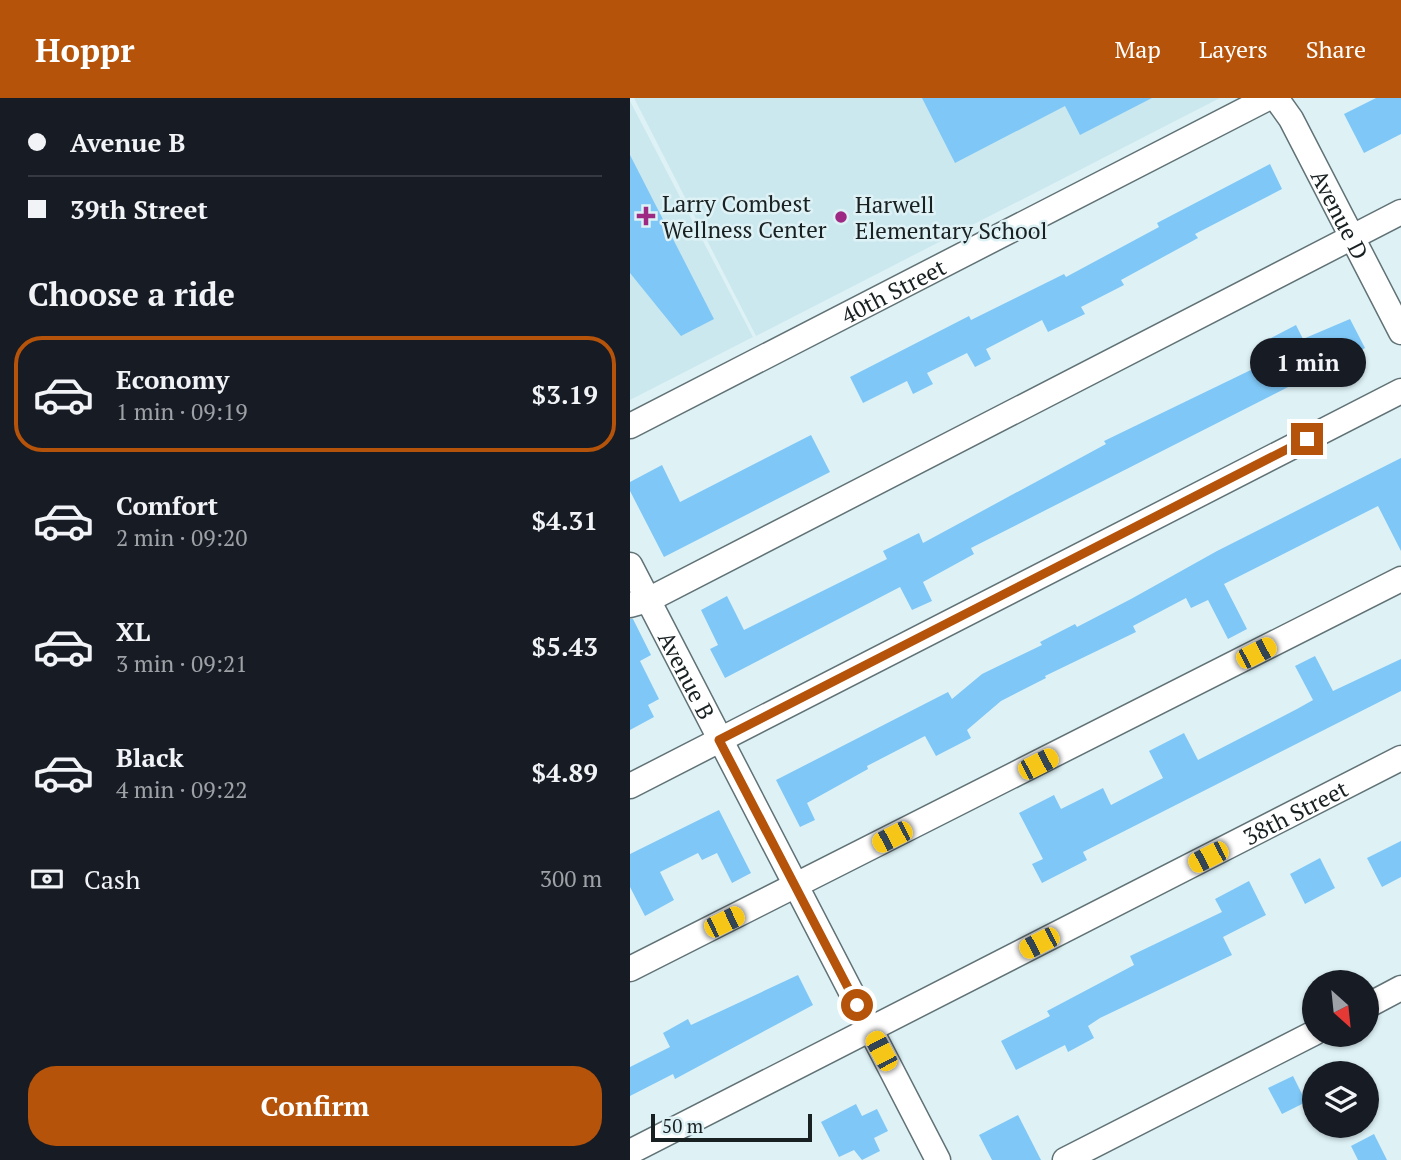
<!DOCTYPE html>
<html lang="en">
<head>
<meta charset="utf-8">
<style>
	body { margin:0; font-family:"PT Serif",serif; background:#20242c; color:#f1f3f6; height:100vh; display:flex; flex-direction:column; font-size:26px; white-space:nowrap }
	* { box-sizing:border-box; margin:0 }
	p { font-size:23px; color:#9ea1a6 }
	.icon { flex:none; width:38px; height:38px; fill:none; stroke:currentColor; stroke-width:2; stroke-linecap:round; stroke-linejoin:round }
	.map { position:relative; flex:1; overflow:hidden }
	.drawer { display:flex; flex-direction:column; background:#171b24; width:630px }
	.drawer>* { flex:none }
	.guide { display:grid; align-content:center; height:154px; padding:0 28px; background:#171b24 }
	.needle { width:46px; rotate:153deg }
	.controls { position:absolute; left:672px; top:872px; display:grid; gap:14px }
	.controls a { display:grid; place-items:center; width:77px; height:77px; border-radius:50%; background:#171b24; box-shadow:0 2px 5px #0004; font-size:35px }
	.scale { position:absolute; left:21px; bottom:18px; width:161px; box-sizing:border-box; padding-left:7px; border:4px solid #192022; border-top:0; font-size:19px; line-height:24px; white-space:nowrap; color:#192022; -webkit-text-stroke:5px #def2f6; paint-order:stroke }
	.end { position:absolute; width:32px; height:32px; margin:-16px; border:9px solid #b45309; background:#fff; box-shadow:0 0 0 4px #fff }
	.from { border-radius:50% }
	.bubble { position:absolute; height:49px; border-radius:24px; background:#171b24; box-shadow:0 2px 5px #0004; font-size:23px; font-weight:600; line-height:49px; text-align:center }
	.car { position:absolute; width:21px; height:42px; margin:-21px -10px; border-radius:9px; box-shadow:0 0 5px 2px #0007; background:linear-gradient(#f5c518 24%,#345 0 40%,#f5c518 0 76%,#345 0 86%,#f5c518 0) }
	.guide b { display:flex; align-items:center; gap:24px; height:66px; font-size:26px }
	.guide b+b { border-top:2px solid #363941 }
	.guide i { width:18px; height:18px; background:#f1f3f6 }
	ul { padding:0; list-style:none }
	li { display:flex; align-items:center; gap:21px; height:116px; margin:0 14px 10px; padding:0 14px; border:4px solid transparent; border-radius:28px }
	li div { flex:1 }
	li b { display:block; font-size:26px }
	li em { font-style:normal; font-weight:600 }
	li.current { border-color:#b45309 }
	li>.icon { width:63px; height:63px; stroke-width:1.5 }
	h2 { padding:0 28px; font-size:32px; line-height:84px }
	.pay { display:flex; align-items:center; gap:18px; height:77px; padding:0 28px; font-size:26px }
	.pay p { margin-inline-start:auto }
	.action { display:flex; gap:14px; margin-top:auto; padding:14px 28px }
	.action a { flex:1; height:80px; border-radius:28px; background:#b45309; color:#fff; font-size:28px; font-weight:600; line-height:80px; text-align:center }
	header { display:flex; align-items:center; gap:42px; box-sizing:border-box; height:98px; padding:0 35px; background:#b45309; color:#fff }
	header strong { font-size:33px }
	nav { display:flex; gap:38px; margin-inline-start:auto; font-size:24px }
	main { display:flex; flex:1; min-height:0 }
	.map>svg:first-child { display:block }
</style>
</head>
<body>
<header>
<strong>Hoppr</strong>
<nav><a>Map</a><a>Layers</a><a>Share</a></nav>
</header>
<main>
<section class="drawer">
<div class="guide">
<b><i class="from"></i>Avenue B</b>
<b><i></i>39th Street</b>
</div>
<h2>Choose a ride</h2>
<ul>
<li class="current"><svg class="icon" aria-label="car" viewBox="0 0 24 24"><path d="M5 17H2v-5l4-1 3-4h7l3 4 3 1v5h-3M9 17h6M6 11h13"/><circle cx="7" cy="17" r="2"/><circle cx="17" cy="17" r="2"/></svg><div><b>Economy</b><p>1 min · 09:19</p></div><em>$3.19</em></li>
<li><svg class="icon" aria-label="car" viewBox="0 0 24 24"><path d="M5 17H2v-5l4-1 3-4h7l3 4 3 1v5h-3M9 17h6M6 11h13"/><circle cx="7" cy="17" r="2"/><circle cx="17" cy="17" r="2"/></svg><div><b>Comfort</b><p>2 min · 09:20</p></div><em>$4.31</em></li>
<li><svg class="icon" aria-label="car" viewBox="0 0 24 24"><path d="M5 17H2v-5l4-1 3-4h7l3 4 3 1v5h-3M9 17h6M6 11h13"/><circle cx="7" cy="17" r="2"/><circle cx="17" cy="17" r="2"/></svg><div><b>XL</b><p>3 min · 09:21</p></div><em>$5.43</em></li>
<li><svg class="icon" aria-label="car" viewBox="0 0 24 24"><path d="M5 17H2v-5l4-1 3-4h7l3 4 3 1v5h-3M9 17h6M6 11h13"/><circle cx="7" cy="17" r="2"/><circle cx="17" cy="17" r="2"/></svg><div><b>Black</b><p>4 min · 09:22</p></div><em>$4.89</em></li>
</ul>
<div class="pay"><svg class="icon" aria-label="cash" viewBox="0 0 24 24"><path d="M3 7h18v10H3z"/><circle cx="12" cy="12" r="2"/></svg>Cash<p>300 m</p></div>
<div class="action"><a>Confirm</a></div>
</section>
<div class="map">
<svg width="771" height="1062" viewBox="0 0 771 1062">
	<rect width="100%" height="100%" fill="#def2f6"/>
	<g fill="#cbe8ef">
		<path d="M4 0H590L126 238Z"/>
		<path d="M0 3 123 239 0 302Z"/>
	</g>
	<g fill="#7fc7f6">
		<path d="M292 0H522L450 37 435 8 325 65Z"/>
		<path d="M746 0H771V36L734 55 714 16Z"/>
		<path d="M0 57 84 221 51 238 0 175Z"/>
		<path d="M640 66 652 91 565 136 568 140 491 182 494 187 451 209 455 216 418 234 412 222 356 251 361 261 345 269 337 255 297 275 303 286 283 296 277 283 233 305 220 279 339 218 341 222 434 176 436 179 529 129 527 125Z"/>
		<path d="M720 221 735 250 341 450 344 456 293 484 302 503 282 512 270 489 95 580 80 551 88 547 71 512 97 498 114 532 257 461 253 453 289 435 293 445 476 346 474 343 650 258 641 240 666 227 673 241Z"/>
		<path d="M181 337 200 374 34 459 0 393V384L32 367 50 404Z"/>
		<path d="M771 360V453L748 408 594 486 617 531 598 541 578 502 561 510 556 500 503 528 506 534 415 578 416 580 371 603 337 632 341 640 306 658 295 638 237 668 238 671 177 705 185 722 170 729 146 682 318 594 322 601 352 576 412 547 410 544 445 526 447 529 501 501 587 453Z"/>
		<path d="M0 521H3L21 557 10 563 29 601 18 607 24 619 0 632Z"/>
		<path d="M685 558 703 593 771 561V593L453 754 457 762 412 785 402 766 413 761 389 715 424 697 431 711 473 690 481 707 533 680 519 653 554 635 568 662 667 611 683 602 665 568Z"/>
		<path d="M89 712 121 775 102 785 87 755 72 762 68 755 30 774 44 802 15 818 0 789V756Z"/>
		<path d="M771 743V779L752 789 737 760Z"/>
		<path d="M690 760 705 790 675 806 660 776Z"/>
		<path d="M619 783 636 817 593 839 602 857 470 920 458 928 464 940 438 954 435 947 386 972 371 943 420 918 417 913 504 867 500 858 592 814 585 801Z"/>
		<path d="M168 877 183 907 45 981 43 976 0 998V969L40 949 33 935 58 921 61 927Z"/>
		<path d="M663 978 676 1004 652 1016 638 990Z"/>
		<path d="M226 1006 232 1018 247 1011 258 1033 244 1040 250 1053 232 1062 224 1052 209 1059 191 1024Z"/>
		<path d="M388 1017 411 1062H362L349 1037Z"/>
		<path d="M744 1036 757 1062H728L721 1048Z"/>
	</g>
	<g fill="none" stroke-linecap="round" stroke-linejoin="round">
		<defs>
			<g id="minor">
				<path id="s1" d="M646 0 661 21 771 234"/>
				<path id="s2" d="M0 328 638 0"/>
				<path id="s3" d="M0 467 308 1062"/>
				<path d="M0 507 18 502 771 114"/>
				<path d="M0 688 771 293"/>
				<path d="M0 871 771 481"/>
				<path d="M737 908 771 890"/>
				<path id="s4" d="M0 1054 771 660"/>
				<path d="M435 1062 684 935"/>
			</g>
		</defs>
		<use href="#minor" stroke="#617276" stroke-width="27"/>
		<use href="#minor" stroke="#fff" stroke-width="24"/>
	</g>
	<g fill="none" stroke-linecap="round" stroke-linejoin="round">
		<path stroke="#b45309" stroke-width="9" d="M227 907 89 642 677 341"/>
	</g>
	<g fill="#9e2984" stroke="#def2f6" stroke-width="2.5">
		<path d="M12.5 107.5h7v7h7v7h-7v7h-7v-7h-7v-7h7z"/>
		<circle cx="211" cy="119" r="7"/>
	</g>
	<g text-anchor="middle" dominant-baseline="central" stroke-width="5" stroke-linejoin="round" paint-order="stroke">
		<g font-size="23" fill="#192022" stroke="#def2f6" text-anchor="start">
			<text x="32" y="105">Larry Combest<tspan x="32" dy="26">Wellness Center</tspan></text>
			<text x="225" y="106">Harwell<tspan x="225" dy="26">Elementary School</tspan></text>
		</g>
		<g font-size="23" fill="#192022" stroke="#def2f6">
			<text stroke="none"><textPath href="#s1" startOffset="133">Avenue D</textPath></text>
			<text stroke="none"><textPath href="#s2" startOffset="296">40th Street</textPath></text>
			<text stroke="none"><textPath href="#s3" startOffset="124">Avenue B</textPath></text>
			<text stroke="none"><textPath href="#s4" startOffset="747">38th Street</textPath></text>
		</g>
	</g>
</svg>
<div class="controls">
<a><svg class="needle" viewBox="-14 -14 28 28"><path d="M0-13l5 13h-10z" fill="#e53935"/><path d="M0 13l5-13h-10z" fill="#9ea1a6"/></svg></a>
<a><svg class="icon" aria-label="layers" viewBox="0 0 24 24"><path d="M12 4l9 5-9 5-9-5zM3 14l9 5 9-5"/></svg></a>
</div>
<div class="scale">50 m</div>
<i class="end from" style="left:227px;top:907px"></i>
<i class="end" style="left:677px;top:341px"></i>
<div class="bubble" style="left:620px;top:240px;width:116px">1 min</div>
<i class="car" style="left:626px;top:555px;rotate:63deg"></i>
<i class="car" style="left:408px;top:666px;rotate:63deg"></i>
<i class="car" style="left:262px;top:739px;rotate:243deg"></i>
<i class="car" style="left:578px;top:759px;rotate:243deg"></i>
<i class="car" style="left:94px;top:824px;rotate:64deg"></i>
<i class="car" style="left:409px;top:845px;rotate:243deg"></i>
<i class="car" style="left:251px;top:953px;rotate:332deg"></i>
</div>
</main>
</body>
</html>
